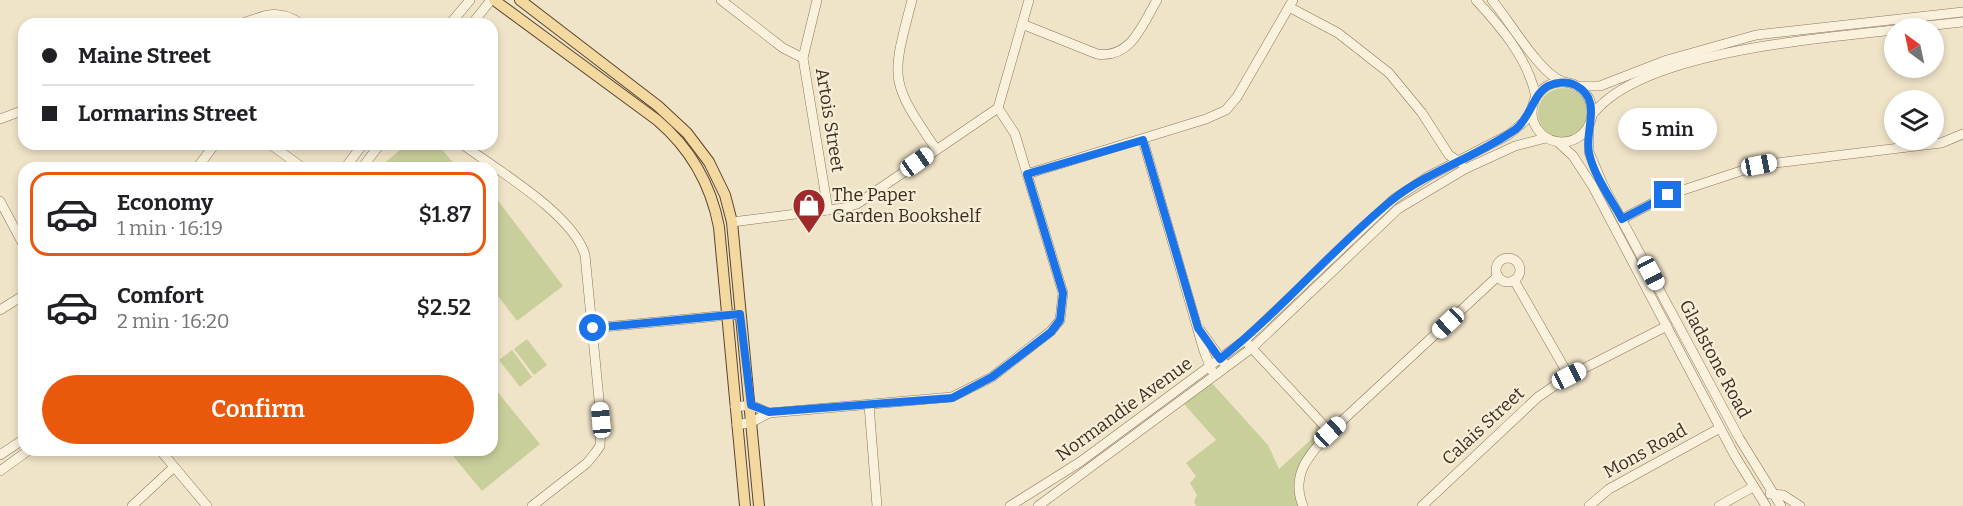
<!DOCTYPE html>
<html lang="en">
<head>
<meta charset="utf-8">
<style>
	body { margin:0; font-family:Bitter,serif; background:#f6f6f6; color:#202124; height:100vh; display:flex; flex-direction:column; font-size:22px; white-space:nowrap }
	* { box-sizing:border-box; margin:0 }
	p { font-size:20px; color:#757577 }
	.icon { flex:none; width:33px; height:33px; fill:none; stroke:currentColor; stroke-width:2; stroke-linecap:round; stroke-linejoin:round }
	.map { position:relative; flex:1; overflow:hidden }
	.sheet { position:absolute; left:18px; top:162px; width:480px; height:294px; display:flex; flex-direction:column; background:#fff; border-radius:18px; box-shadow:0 3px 9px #0003 }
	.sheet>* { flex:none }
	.guide { position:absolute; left:18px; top:18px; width:480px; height:132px; border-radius:18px; box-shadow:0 3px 9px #0003; display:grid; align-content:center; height:132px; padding:0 24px; background:#fff }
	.needle { width:39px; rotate:327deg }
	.buttons { position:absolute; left:1884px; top:18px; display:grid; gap:12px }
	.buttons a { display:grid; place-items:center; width:60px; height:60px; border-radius:50%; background:#fff; box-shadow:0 3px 9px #0003; font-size:30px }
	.end { position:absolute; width:27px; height:27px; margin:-14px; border:8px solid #1a73e8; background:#fff; box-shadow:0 0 0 3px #fff }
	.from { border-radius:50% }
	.bubble { position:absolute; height:42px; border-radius:21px; background:#fff; box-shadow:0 3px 9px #0003; font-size:20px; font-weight:600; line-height:42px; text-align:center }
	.car { position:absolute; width:18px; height:36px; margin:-18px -9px; border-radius:8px; box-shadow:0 0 4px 2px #0007; background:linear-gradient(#fff 24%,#345 0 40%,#fff 0 76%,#345 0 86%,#fff 0) }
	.guide b { display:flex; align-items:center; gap:21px; height:57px; font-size:22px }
	.guide b+b { border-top:2px solid #e0e0e0 }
	.guide i { width:15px; height:15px; background:#202124 }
	ul { padding:10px 0 0; list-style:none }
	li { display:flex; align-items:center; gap:18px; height:84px; margin:0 12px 9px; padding:0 12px; border:3px solid transparent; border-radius:18px }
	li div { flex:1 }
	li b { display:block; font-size:22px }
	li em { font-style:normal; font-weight:600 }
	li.on { border-color:#ea580c }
	li>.icon { width:54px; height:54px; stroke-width:1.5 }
	.action { display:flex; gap:12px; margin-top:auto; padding:12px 24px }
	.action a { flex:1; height:69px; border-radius:36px; background:#ea580c; color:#fff; font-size:24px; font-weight:600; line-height:69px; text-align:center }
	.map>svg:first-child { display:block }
</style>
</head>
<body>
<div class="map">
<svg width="1963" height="506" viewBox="0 0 1963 506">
	<rect width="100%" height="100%" fill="#f0e4c8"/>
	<g fill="#c9cf9b">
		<circle cx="1563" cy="113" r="25"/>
		<path d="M407 144H437L458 168H382L381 166Z"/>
		<path d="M496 198 563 286 517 321 492 288V201Z"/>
		<path d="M527 339 547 365 534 375 514 349Z"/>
		<path d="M512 350 532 377 520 387 499 360Z"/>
		<path d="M1211 382 1268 445 1279 469 1315 436 1316 422 1327 433C1297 463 1300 465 1302 506H1196L1194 502 1197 495 1190 483 1196 476 1186 463 1216 440 1184 404Z"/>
		<path d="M492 385 540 444 482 491 448 450H492Z"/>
	</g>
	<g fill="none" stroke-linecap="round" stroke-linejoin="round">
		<defs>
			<g id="minor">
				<path d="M721 0 783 48 803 58"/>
				<path d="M817 0 803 58 828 210"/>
				<path d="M912 0C891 80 889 80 936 149"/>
				<path d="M1476 0C1502 28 1528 59 1536 97"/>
				<path d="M1492 0C1509 20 1540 74 1562 81"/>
				<path d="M1289 7 1338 33 1389 73 1422 113 1449 155 1461 163"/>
				<path d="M241 24C264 15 280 8 301 24"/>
				<path d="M450 24 470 0"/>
				<path d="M472 24 491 0"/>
				<path d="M1022 24 1097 54C1131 59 1142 25 1157 0"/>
				<path d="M1907 28 1963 22"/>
				<circle cx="1562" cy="112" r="30"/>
				<path d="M1576 86H1600L1667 60 1756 35 1963 12"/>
				<path d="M998 108 1029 0"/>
				<path d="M1592 115C1640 51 1818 39 1894 30"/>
				<path d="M0 119 24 110"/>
				<path d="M1589 125V152L1603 185 1739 438 1781 506"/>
				<path d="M1143 140 1204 351 1212 371"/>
				<path d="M1558 142 1573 156 1592 185 1735 456 1766 506"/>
				<path d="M270 144 303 168"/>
				<path d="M462 144C497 170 573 214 585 255L601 420 600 446 595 453 587 463 532 506"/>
				<path d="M197 168 215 144"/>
				<path d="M345 168 363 144"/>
				<path d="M362 168 380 144"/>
				<path d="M1027 174 1206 119 1226 110 1237 97 1293 0"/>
				<path d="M0 201 24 246"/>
				<path d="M1622 219 1668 195 1759 165 1941 143 1963 134"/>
				<path d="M732 222 844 208 857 204 998 108"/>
				<circle cx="1508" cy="270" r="12"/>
				<path d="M1514 280 1569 376"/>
				<path d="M0 310 24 295"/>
				<path d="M593 328 740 314"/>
				<path d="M1200 330 1224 363"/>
				<path d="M1248 344 1330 432"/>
				<path d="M869 405 877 506"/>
				<path d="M735 407 751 405 769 413 952 397 992 377 1051 331 1060 320 1063 293 1015 134 998 108"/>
				<path d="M737 425 752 422 769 413"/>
				<path d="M160 450 207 506"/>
				<path d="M0 455 24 439"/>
				<path d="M0 471 29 450"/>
				<path d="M1770 494 1783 495 1800 506"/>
				<path d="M132 506 174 467"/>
				<path d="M1010 506 1080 462 1245 340 1394 199 1429 176 1508 135 1525 121 1532 110"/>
				<path d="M1038 506 1252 348 1398 209 1465 169 1515 146 1546 138"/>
				<path d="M1303 506C1290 474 1310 454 1330 432L1498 276"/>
				<path d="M1422 506 1538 397 1569 376 1667 326"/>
				<path d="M1589 506 1609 489 1720 428"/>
				<path d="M1719 506 1753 487"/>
			</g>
			<g id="major">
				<path d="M494 0 657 120C690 148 711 185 719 227L745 506"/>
				<path d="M520 0 658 106 687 133 709 162 725 195 732 222 759 506"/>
			</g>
		</defs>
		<use href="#minor" stroke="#8d765c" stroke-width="10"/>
		<use href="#major" stroke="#5b4430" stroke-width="12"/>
		<use href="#minor" stroke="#faf1dc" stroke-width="9"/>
		<use href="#major" stroke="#f3d9a0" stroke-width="10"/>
	</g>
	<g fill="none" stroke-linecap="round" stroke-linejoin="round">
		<path stroke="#1a73e8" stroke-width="8" d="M593 328 740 314 751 405 769 412 952 398 992 377 1051 332 1060 320 1063 293 1027 174 1143 140 1198 328 1220 359C1282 310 1332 249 1392 200 1430 170 1477 157 1516 129 1531 116 1534 93 1548 86 1556 82 1567 81 1575 85 1604 100 1584 129 1589 153 1594 176 1611 199 1622 219L1668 195"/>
	</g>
	<defs>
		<symbol id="shop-pin" viewBox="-11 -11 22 30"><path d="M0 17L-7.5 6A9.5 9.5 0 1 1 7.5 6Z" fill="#9e2a2b" stroke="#f7eed8"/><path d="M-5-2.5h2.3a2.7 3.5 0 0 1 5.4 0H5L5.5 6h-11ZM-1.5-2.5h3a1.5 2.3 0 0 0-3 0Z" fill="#fff"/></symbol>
	</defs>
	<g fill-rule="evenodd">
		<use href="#shop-pin" x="790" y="186" width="38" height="52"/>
	</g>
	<g text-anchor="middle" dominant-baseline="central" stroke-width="4.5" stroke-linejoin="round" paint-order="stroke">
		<g font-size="18" fill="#3d2e20" stroke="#f7eed8">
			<text transform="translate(830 120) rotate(81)">Artois Street</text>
			<text transform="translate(1715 359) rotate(62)">Gladstone Road</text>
			<text transform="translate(1124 409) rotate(-36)">Normandie Avenue</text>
			<text transform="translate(1483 426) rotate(-43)">Calais Street</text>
			<text transform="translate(1645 451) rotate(-29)">Mons Road</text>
		</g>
		<g font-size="18" fill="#3d2e20" stroke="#f7eed8" text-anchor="start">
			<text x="832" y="195">The Paper<tspan x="832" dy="21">Garden Bookshelf</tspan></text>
		</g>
	</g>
</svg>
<div class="buttons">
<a><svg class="needle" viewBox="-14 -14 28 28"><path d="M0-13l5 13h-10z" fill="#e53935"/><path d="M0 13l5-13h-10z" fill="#757577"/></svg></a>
<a><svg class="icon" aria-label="layers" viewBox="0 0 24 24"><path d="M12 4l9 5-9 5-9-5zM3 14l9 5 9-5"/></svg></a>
</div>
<i class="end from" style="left:593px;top:328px"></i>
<i class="end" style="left:1668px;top:195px"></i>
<div class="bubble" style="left:1618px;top:108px;width:99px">5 min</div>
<i class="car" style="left:917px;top:162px;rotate:55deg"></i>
<i class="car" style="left:1759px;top:165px;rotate:79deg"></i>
<i class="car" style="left:1651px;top:273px;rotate:152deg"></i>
<i class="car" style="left:1448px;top:323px;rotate:227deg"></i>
<i class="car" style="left:1569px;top:376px;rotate:63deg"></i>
<i class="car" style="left:601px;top:420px;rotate:355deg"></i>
<i class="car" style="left:1330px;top:432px;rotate:47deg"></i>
<div class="guide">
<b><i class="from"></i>Maine Street</b>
<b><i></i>Lormarins Street</b>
</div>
<section class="sheet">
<ul>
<li class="on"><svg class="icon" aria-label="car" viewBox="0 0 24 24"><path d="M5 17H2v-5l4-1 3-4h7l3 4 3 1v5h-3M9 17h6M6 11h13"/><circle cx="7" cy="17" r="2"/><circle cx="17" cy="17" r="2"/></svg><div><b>Economy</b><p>1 min · 16:19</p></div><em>$1.87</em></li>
<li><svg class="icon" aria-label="car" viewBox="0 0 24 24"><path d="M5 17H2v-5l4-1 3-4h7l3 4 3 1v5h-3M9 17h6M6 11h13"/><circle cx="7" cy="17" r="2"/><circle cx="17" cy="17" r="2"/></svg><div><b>Comfort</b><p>2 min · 16:20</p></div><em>$2.52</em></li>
</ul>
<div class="action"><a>Confirm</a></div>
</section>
</div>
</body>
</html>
